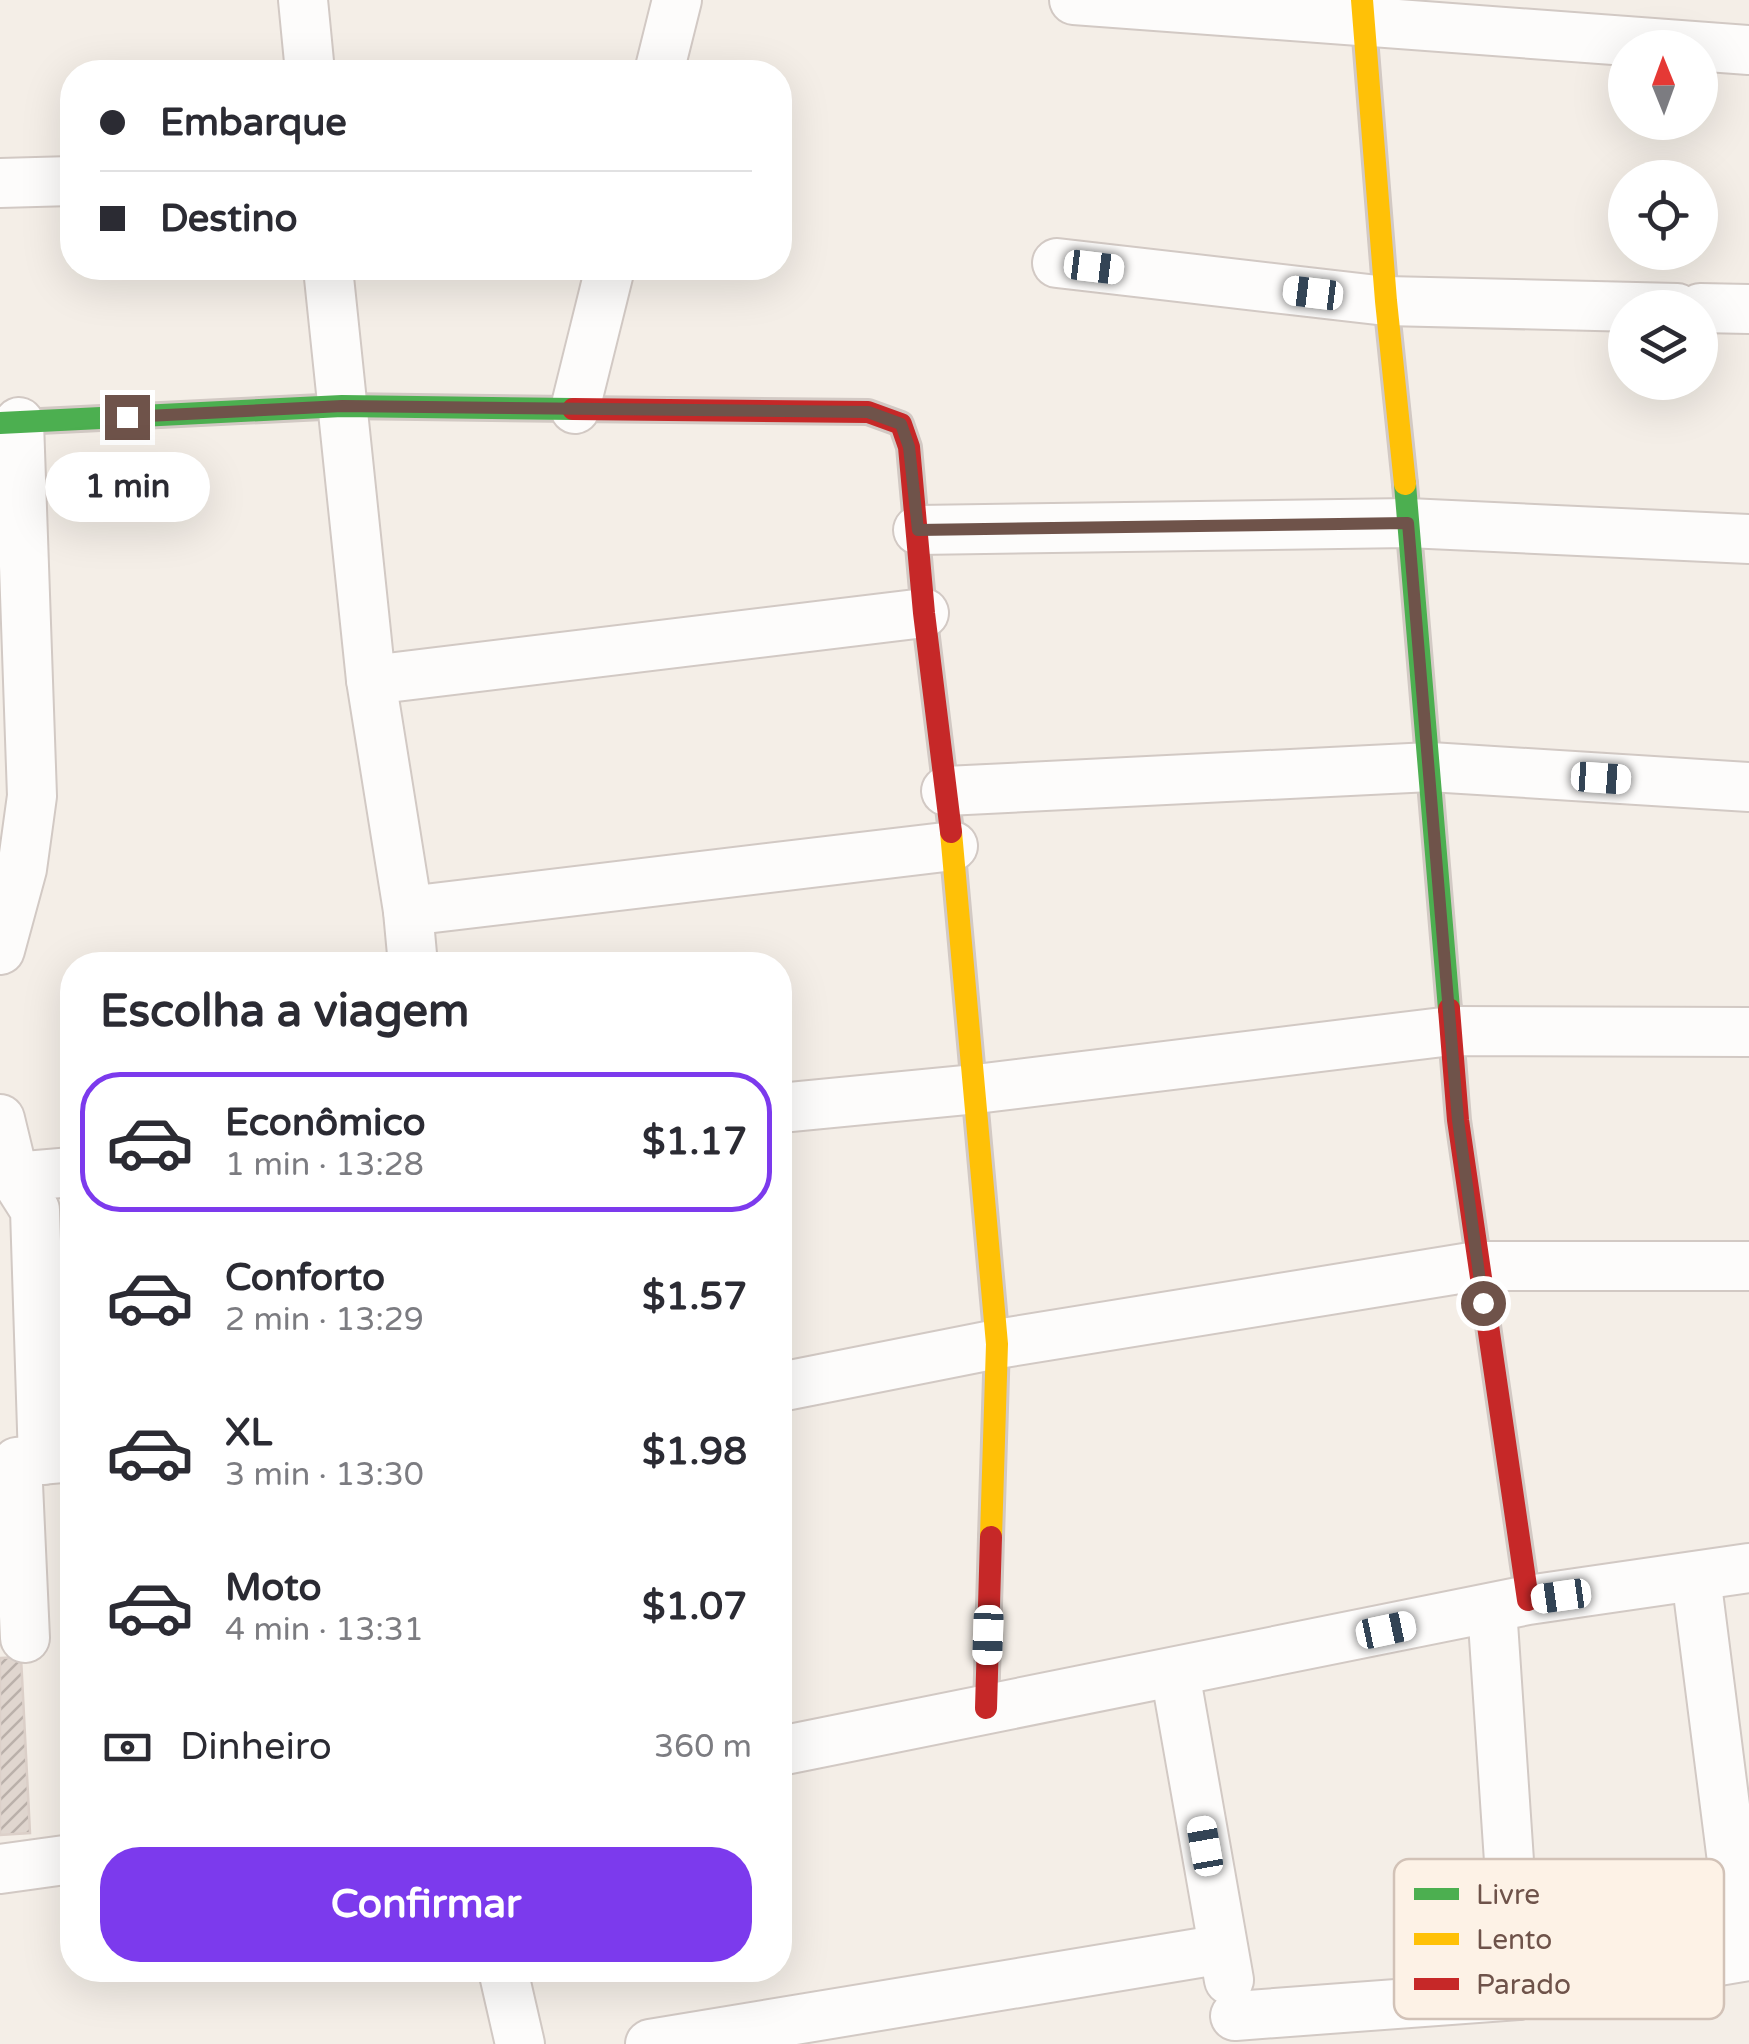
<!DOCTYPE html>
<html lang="pt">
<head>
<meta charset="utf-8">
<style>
	body { margin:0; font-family:"Varela Round",sans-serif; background:#f7f7f7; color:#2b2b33; height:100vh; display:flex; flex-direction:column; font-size:38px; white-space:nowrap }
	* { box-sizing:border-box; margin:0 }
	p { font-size:32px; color:#7c7c81 }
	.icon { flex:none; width:55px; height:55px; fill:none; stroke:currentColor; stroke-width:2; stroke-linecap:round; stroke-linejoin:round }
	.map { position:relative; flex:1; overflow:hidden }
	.drawer { position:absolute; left:60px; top:952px; width:732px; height:1030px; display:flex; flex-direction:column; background:#fff; border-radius:40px; box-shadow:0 10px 40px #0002 }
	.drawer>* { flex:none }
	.hud { position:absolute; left:60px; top:60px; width:732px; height:220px; border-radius:40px; box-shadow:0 10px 40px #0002; display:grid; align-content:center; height:220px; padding:0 40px; background:#fff }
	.needle { width:65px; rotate:359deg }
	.controls { position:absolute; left:1608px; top:30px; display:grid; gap:20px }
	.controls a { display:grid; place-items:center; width:110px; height:110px; border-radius:50%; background:#fff; box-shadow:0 10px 40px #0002; font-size:50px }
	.end { position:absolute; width:45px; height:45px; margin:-22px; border:12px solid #6f534a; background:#fff; box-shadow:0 0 0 5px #fff }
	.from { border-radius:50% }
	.bubble { position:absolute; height:70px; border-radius:35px; background:#fff; box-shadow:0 10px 40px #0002; font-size:32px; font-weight:700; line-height:70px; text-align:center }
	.car { position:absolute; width:30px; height:60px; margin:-30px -15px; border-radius:12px; box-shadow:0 0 8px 2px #0007; background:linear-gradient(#fff 24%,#345 0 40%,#fff 0 76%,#345 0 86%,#fff 0) }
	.hud b { display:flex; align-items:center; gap:35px; height:95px; font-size:38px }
	.hud b+b { border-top:2px solid #e1e1e2 }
	.hud i { width:25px; height:25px; background:#2b2b33 }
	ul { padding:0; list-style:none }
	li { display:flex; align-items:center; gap:30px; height:140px; margin:0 20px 15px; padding:0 20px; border:5px solid transparent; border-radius:40px }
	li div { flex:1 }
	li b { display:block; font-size:38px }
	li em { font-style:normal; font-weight:700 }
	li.active { border-color:#7c3aed }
	li>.icon { width:90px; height:90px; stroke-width:1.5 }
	h2 { padding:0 40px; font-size:45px; line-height:120px }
	.pay { display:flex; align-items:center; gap:25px; height:110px; padding:0 40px; font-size:38px }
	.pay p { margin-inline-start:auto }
	.action { display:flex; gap:20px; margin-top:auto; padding:20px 40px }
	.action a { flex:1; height:115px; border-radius:40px; background:#7c3aed; color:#fff; font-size:40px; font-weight:700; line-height:115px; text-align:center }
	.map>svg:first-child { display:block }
</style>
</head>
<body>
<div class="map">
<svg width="1749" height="2044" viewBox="0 0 1749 2044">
	<defs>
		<pattern id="building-hatch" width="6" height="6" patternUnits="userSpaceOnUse" patternTransform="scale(2.5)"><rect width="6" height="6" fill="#e0d6cf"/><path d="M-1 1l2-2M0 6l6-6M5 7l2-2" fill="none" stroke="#bab0aa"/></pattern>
	</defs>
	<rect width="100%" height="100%" fill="#f4eee7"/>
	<path fill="url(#building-hatch)" stroke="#dcd0c9" stroke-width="2.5" d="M21 1657 30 1833 0 1835V1658Z"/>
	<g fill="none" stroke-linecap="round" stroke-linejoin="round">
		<defs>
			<g id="street">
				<path d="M303 0 310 72"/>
				<path d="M1074 0 1749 50"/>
				<path d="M659 72 677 0"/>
				<path d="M0 183 72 181"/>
				<path d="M1057 263 1386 301 1677 308"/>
				<path d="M328 268 371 680 408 911 413 965"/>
				<path d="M1700 308 1749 309"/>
				<path d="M575 409 610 268"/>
				<path d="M918 530 1408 523 1749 539"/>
				<path d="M371 680 924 613"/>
				<path d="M946 791 1430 767 1749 787"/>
				<path d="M408 911 953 846"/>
				<path d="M0 950 22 869 32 796 19 422"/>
				<path d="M780 1108 976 1089 1451 1031 1749 1032"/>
				<path d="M0 1119 14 1177"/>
				<path d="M780 1387 997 1344 1477 1266H1749"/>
				<path d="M43 1460 35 1210 14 1177 72 1172"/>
				<path d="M1696 1577 1732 1861 1749 1953"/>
				<path d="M1492 1608 1518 1995"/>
				<path d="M25 1638 17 1462 62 1458"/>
				<path d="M1175 1673 1229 1980"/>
				<path d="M780 1751 1528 1600 1749 1568"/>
				<path d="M0 1869 72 1859"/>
				<path d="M503 1970 520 2044"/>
				<path d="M1235 2016 1518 1995 1749 1956"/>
				<path d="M650 2044 1223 1949"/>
			</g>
			<g id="fast">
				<path d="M0 423 342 406 573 409"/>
				<path d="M1405 484 1449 1009"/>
			</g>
			<g id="slow">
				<path d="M1362 0 1386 301 1405 484"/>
				<path d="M951 832 997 1344 991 1537"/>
			</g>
			<g id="jam">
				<path d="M573 409 868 412 901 424 909 447 924 613 951 832"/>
				<path d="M1449 1009 1458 1120 1528 1600"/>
				<path d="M986 1708 991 1537"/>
			</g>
		</defs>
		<use href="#street" stroke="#d2c9c4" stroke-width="52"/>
		<use href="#fast" stroke="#d2c9c4" stroke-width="28"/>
		<use href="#slow" stroke="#d2c9c4" stroke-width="28"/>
		<use href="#jam" stroke="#d2c9c4" stroke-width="28"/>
		<use href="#street" stroke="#fdfcfb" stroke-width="48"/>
		<use href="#fast" stroke="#4caf50" stroke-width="22"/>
		<use href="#slow" stroke="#ffc107" stroke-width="22"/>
		<use href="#jam" stroke="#c62828" stroke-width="22"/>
	</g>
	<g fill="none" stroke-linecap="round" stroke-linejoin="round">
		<path stroke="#6f534a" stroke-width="12" d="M127 417 342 406 868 412 901 424 909 447 918 530 1408 523 1458 1120 1483 1303"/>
	</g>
	<rect x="1394" y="1859" width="330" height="160" rx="15" fill="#fdf2e6" stroke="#d2c2b7" stroke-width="2.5"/>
	<rect x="1414" y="1888" width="45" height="12" fill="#4caf50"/>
	<rect x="1414" y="1933" width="45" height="12" fill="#ffc107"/>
	<rect x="1414" y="1978" width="45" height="12" fill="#c62828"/>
	<g font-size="28" fill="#6f534a">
		<text x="1476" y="1904">Livre</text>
		<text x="1476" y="1949">Lento</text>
		<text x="1476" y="1994">Parado</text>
	</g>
</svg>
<div class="controls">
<a><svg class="needle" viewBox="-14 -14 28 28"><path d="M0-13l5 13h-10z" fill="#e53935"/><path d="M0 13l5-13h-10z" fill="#7c7c81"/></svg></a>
<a><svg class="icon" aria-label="locate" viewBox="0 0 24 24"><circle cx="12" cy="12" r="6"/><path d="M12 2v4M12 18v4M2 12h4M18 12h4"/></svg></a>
<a><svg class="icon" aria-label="layers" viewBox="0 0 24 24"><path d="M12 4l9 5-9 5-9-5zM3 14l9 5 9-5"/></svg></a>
</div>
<i class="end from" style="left:1483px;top:1303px"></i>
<i class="end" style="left:127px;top:417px"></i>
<div class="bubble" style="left:45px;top:452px;width:165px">1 min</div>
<i class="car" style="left:1094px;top:267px;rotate:97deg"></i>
<i class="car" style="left:1313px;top:293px;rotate:277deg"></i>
<i class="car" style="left:1601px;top:778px;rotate:94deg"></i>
<i class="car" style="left:1561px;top:1596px;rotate:262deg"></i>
<i class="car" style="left:1386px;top:1630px;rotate:78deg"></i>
<i class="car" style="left:988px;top:1635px;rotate:182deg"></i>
<i class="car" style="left:1205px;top:1846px;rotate:350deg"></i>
<div class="hud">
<b><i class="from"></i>Embarque</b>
<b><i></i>Destino</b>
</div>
<section class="drawer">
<h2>Escolha a viagem</h2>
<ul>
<li class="active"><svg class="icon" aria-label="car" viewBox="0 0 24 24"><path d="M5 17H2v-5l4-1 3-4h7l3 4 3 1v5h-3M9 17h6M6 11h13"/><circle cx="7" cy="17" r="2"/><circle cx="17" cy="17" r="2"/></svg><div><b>Econômico</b><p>1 min · 13:28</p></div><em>$1.17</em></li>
<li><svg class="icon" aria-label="car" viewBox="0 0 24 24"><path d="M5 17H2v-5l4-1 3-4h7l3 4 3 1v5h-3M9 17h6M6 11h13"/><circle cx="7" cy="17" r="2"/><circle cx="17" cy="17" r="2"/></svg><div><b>Conforto</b><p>2 min · 13:29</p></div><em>$1.57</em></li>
<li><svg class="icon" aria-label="car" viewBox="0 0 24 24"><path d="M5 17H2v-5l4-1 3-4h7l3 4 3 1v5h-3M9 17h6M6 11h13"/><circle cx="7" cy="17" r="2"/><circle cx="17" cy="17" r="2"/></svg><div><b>XL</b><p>3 min · 13:30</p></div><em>$1.98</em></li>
<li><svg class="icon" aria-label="car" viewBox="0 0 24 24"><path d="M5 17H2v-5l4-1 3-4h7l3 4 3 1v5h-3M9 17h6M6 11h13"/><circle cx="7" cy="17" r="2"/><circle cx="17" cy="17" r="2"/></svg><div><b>Moto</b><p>4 min · 13:31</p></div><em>$1.07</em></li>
</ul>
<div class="pay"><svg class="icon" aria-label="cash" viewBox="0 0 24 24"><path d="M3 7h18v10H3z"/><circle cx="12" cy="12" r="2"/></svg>Dinheiro<p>360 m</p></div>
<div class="action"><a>Confirmar</a></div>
</section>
</div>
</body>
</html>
